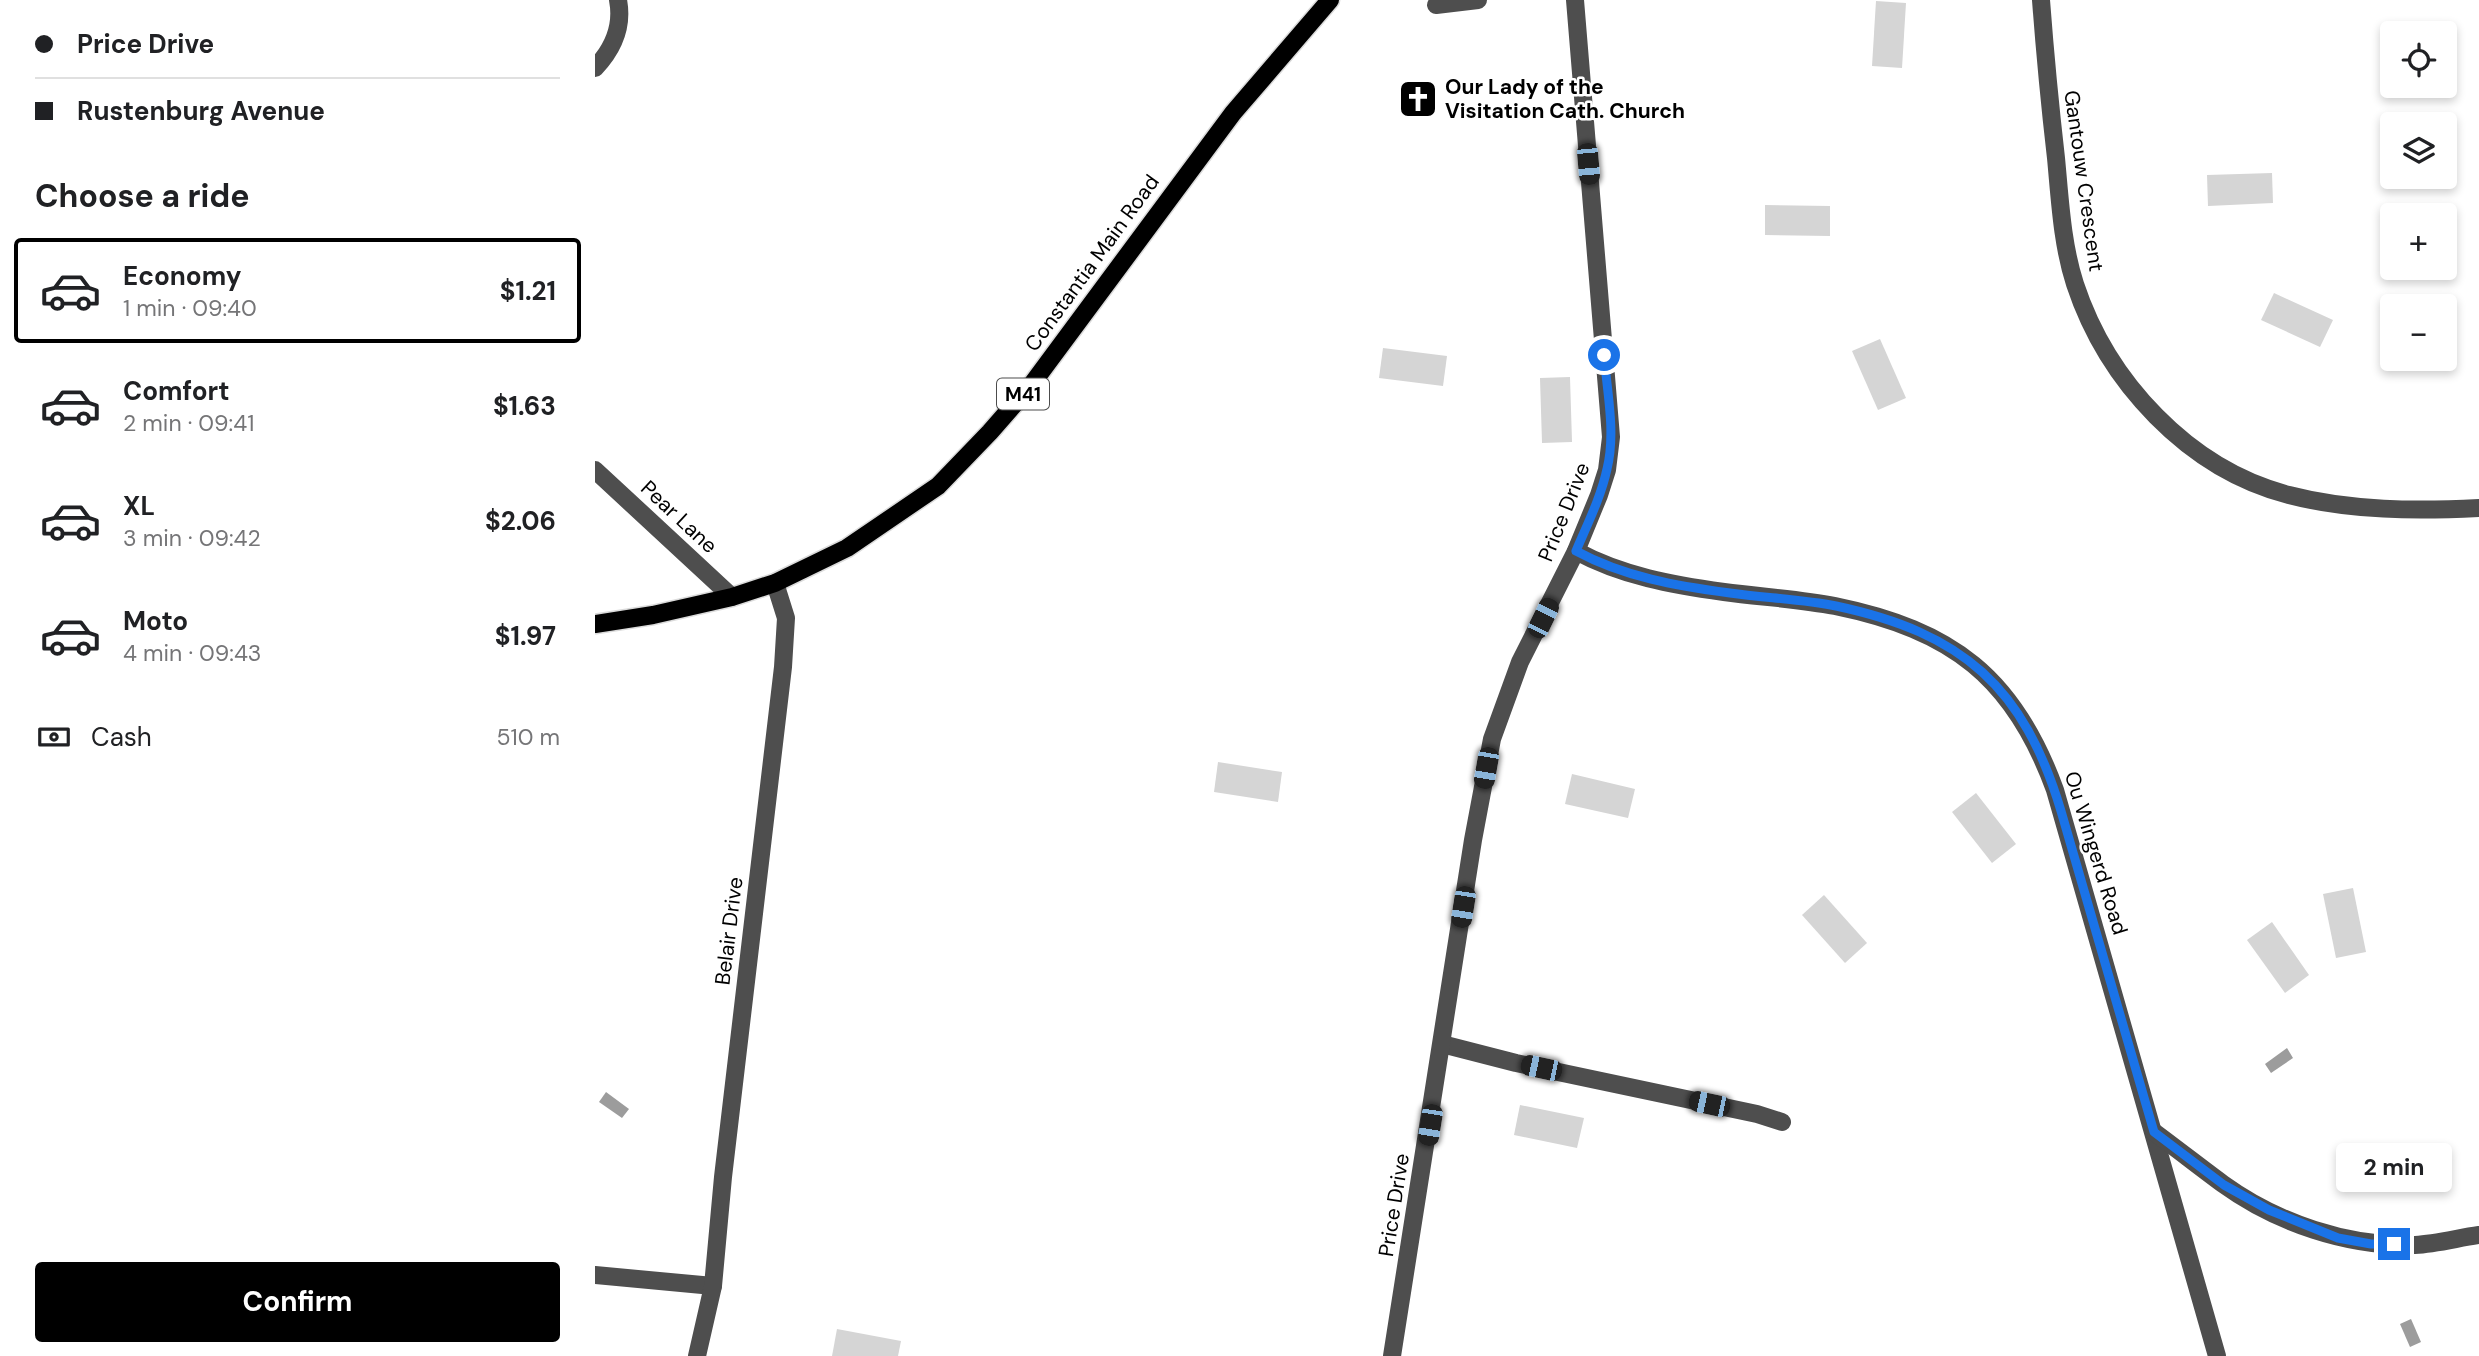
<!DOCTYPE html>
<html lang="en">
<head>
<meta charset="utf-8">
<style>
	body { margin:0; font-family:"DM Sans",sans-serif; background:#f2f2f2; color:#202124; height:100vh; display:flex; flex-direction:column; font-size:26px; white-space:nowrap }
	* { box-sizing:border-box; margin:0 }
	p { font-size:23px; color:#757577 }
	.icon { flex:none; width:38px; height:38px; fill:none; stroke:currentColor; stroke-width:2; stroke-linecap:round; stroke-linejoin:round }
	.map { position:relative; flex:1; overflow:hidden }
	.details { display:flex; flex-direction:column; background:#fff; width:595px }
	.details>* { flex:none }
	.hud { display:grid; align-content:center; height:154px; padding:0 35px; background:#fff }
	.fabs { position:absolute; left:1785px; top:21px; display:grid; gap:14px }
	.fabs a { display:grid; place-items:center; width:77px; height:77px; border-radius:7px; background:#fff; box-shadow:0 4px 10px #0003; font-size:35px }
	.end { position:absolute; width:32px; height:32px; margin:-16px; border:9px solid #1a73e8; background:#fff; box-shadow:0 0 0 4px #fff }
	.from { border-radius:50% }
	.bubble { position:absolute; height:49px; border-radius:7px; background:#fff; box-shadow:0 4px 10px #0003; font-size:23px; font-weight:700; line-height:49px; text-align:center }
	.car { position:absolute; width:21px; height:42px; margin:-21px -10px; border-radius:9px; box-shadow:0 0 5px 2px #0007; background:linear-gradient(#222 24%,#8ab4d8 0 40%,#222 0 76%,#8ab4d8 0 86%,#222 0) }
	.hud b { display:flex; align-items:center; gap:24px; height:66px; font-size:26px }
	.hud b+b { border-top:2px solid #e0e0e0 }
	.hud i { width:18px; height:18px; background:#202124 }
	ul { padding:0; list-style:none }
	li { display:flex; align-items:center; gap:21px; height:105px; margin:0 14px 10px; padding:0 21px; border:4px solid transparent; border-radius:7px }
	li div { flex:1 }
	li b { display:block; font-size:26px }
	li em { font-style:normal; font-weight:700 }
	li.active { border-color:#000 }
	li>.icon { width:63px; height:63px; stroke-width:1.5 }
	h2 { padding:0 35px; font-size:32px; line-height:84px }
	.pay { display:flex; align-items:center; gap:18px; height:77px; padding:0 35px; font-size:26px }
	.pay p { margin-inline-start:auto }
	.button { display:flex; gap:14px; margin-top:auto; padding:14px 35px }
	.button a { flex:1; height:80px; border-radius:7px; background:#000; color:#fff; font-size:28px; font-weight:700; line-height:80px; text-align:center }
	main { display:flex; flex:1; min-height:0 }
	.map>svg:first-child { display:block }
</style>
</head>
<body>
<main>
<section class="details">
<div class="hud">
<b><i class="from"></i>Price Drive</b>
<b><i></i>Rustenburg Avenue</b>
</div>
<h2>Choose a ride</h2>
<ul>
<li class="active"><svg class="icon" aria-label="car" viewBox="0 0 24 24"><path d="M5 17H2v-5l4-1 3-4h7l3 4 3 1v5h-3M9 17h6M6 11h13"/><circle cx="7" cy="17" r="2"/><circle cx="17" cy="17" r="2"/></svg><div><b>Economy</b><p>1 min · 09:40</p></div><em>$1.21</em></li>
<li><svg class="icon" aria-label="car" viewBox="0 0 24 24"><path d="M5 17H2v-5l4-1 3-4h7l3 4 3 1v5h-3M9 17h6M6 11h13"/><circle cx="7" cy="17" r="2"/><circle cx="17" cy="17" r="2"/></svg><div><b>Comfort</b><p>2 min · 09:41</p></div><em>$1.63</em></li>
<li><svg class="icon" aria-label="car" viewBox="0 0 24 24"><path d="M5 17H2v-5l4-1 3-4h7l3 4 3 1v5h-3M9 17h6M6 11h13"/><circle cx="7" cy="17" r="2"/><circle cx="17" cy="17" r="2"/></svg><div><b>XL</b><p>3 min · 09:42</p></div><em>$2.06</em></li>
<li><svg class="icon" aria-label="car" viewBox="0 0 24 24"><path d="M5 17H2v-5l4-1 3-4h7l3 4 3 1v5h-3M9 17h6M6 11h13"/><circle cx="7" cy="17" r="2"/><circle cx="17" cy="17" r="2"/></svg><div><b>Moto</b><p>4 min · 09:43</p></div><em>$1.97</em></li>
</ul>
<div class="pay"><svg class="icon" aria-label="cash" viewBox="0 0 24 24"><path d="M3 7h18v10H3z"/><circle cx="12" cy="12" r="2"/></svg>Cash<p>510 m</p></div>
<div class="button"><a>Confirm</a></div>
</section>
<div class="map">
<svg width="1884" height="1356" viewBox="0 0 1884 1356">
	<rect width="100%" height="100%" fill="#fff"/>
	<g fill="#d5d5d5">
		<path d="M1281 1 1311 3 1307 68 1277 66Z"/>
		<path d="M1677 173 1678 203 1613 206 1612 175Z"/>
		<path d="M1170 205 1235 206V236L1170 235Z"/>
		<path d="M1679 293 1738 320 1725 347 1666 320Z"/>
		<path d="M1285 339 1311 398 1283 410 1257 351Z"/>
		<path d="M788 348 852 356 848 386 784 378Z"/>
		<path d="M975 377 977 442 947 443 945 378Z"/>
		<path d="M623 762 687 772 683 802 619 792Z"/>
		<path d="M977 774 1040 789 1033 818 970 804Z"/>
		<path d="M1381 793 1421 844 1397 863 1357 812Z"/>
		<path d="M1758 888 1771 952 1741 958 1728 894Z"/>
		<path d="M1229 895 1272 943 1250 963 1207 915Z"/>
		<path d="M1677 922 1714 975 1690 993 1652 940Z"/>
		<path d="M925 1105 989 1118 982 1148 919 1135Z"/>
		<path d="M242 1329 306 1341 303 1356H237Z"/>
	</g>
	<g fill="#9c9c9c">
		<path d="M1692 1048 1698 1058 1676 1073 1670 1064Z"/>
		<path d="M11 1092 34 1109 27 1118 4 1102Z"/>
		<path d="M1816 1319 1826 1342 1815 1347 1805 1324Z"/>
	</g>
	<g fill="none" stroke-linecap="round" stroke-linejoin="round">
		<defs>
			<path id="major" d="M0 624 58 615 137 597 180 583 252 548 343 486 395 432 437 384 638 113 735 0"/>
		</defs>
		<use href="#major" stroke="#dbdbdb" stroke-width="21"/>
		<g stroke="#4e4e4e" stroke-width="18">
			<path d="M1446 0C1450 53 1455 106 1461 158 1465 200 1467 244 1480 284 1512 381 1593 469 1694 495 1755 511 1822 511 1884 508"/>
			<path d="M841 5 883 0"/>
			<path d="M0 68C18 49 28 26 23 0"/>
			<path d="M0 470 137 597"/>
			<path d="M981 551C1027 576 1078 585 1129 592 1166 597 1204 599 1240 606 1357 630 1419 677 1460 790L1622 1356"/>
			<path d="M847 1044 921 1063 1162 1114 1187 1122"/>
			<path d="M1559 1132C1582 1149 1605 1167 1628 1184 1682 1223 1753 1247 1820 1245 1841 1244 1863 1238 1884 1235"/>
			<path d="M0 1275 118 1286"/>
			<path d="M102 1356 118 1286 128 1177 188 667 191 618 180 583"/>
			<path d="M797 1356 878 840 897 739 925 662 981 551 1004 495 1012 470 1016 437 980 0"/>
		</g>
		<use href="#major" stroke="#000" stroke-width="18"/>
	</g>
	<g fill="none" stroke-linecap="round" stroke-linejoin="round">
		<path stroke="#1a73e8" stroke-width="9" d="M1009 355C1012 392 1021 433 1012 469 1006 497 992 525 981 551 1029 577 1082 586 1135 593 1170 598 1206 599 1241 606 1368 633 1429 687 1466 811L1559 1132 1629 1185 1674 1210 1743 1238 1776 1244H1799"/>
	</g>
	<defs>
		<symbol id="church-square" viewBox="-11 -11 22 22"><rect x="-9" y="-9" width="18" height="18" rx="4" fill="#000" stroke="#fff"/><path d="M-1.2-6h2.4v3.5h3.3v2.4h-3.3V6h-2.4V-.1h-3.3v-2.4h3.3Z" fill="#fff"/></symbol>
	</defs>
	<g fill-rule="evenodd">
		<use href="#church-square" x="801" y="77" width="44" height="44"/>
	</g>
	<g text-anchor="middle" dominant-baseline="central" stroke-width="5" stroke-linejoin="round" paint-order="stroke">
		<rect fill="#fff" stroke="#4c4c4c" stroke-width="2" x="402" y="378.5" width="52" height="31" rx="5"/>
		<g font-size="19" font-weight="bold" fill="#000">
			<text x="428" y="394">M41</text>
		</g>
		<g font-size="21" font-weight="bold" fill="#000" stroke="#fff" text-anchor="start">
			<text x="850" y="87">Our Lady of the<tspan x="850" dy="24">Visitation Cath. Church</tspan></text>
		</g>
		<g font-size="21" fill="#000" stroke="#fff">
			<text transform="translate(1489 181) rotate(82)">Gantouw Crescent</text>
			<text transform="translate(497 263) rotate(-54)">Constantia Main Road</text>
			<text transform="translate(969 512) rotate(-68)">Price Drive</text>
			<text transform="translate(84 517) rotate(43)">Pear Lane</text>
			<text transform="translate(1501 853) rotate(73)">Ou Wingerd Road</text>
			<text transform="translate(134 931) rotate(-83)">Belair Drive</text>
			<text transform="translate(799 1205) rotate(-81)">Price Drive</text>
		</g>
	</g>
</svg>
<div class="fabs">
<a><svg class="icon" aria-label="locate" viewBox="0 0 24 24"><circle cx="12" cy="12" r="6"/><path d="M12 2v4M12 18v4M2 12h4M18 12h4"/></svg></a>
<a><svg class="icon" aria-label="layers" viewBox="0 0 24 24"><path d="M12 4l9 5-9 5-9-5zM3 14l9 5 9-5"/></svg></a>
<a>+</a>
<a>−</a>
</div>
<i class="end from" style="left:1009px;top:355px"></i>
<i class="end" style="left:1799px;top:1244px"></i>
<div class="bubble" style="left:1741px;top:1143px;width:116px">2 min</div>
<i class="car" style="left:993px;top:164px;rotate:175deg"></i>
<i class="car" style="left:948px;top:618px;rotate:26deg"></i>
<i class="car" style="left:891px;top:768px;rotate:190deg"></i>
<i class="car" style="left:868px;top:907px;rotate:189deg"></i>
<i class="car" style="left:946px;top:1068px;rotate:282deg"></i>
<i class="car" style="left:1114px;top:1104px;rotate:282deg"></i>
<i class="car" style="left:835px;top:1125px;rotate:189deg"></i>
</div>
</main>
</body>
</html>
